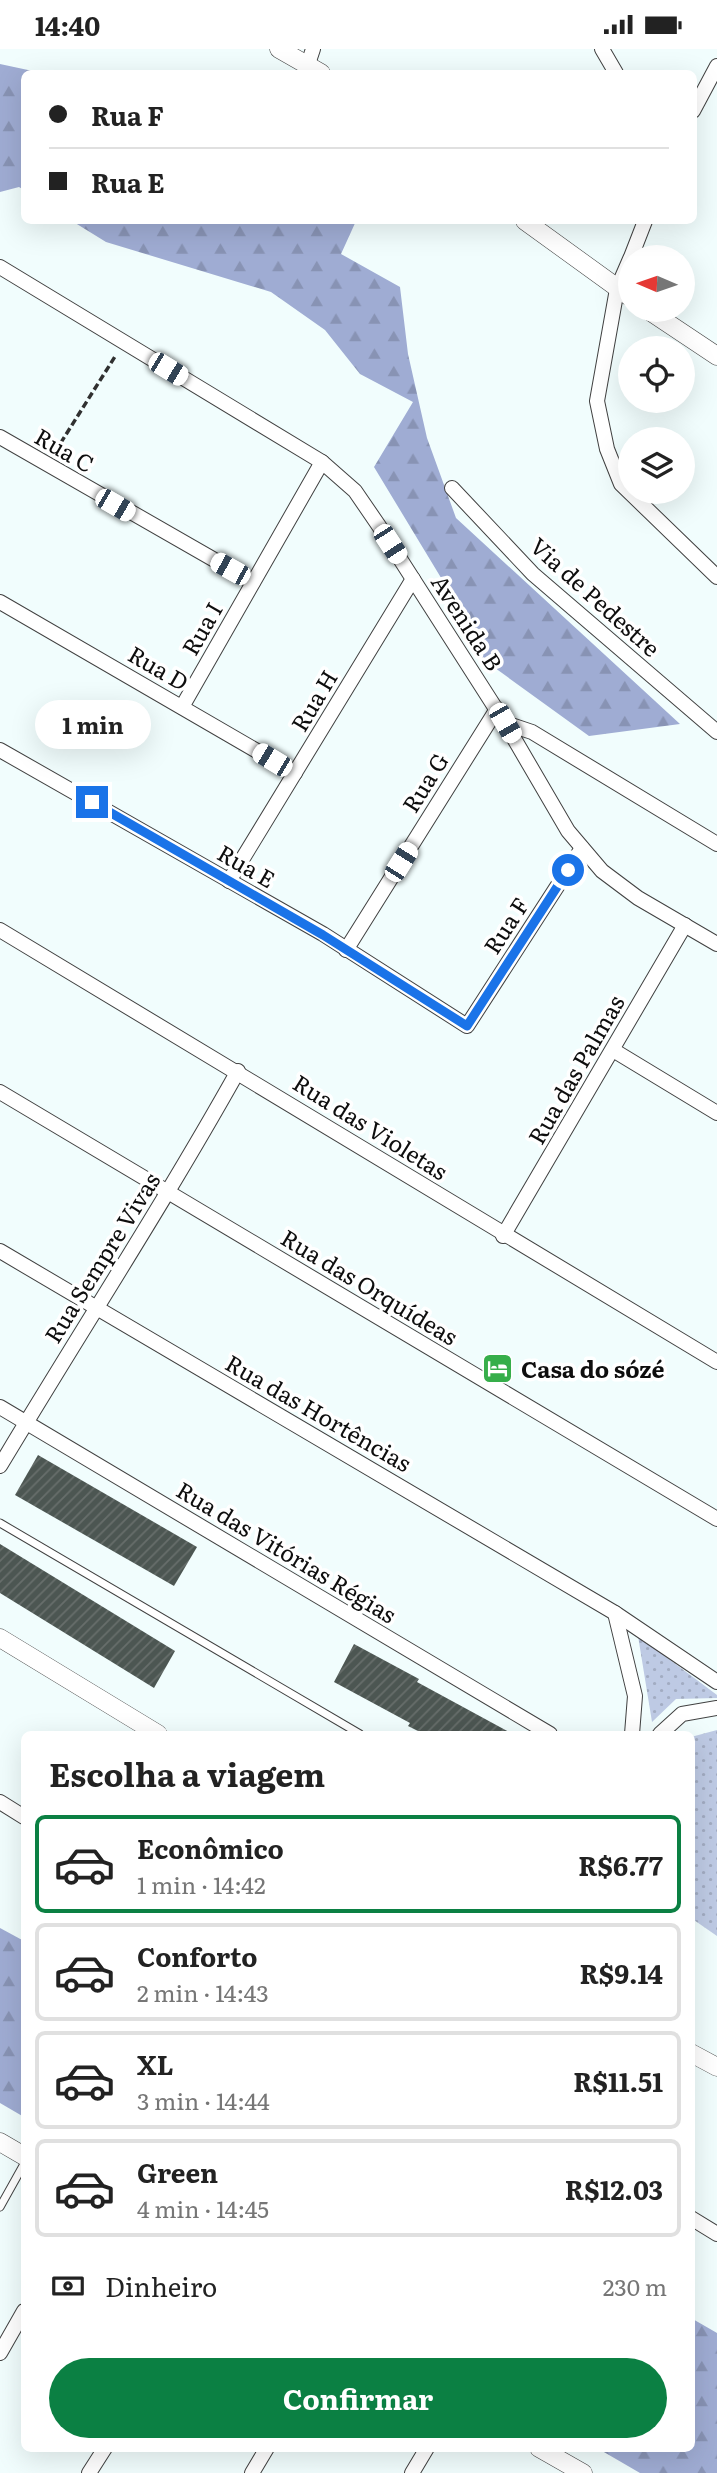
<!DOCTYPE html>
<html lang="pt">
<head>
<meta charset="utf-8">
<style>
	body { margin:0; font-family:Literata,serif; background:#f2f2f2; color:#222; height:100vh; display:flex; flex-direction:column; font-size:26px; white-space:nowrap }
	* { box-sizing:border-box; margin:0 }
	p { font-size:23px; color:#767676 }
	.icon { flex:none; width:38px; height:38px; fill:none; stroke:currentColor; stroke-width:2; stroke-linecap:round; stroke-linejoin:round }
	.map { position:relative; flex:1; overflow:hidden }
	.side { position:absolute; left:21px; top:1682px; width:674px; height:721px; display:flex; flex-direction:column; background:#fff; border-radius:10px; box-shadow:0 7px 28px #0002 }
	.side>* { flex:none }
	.hud { position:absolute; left:21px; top:21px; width:676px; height:154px; border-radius:10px; box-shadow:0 7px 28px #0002; display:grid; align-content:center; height:154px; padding:0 28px; background:#fff }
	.needle { width:46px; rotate:272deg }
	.tools { position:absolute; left:618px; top:196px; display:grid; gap:14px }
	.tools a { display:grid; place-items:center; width:77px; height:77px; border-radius:50%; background:#fff; box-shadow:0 7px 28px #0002; font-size:35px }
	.end { position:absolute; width:32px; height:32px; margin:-16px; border:9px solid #1a73e8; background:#fff; box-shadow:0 0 0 4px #fff }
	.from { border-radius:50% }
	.bubble { position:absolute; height:49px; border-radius:24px; background:#fff; box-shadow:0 7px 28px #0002; font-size:23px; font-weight:700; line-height:49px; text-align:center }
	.car { position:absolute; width:21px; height:42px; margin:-21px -10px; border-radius:9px; box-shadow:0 0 5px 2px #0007; background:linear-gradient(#fff 24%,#345 0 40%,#fff 0 76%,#345 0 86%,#fff 0) }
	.hud b { display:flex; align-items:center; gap:24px; height:66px; font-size:26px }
	.hud b+b { border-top:2px solid #e0e0e0 }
	.hud i { width:18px; height:18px; background:#222 }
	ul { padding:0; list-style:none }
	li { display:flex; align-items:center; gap:21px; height:98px; margin:0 14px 10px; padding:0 14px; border:4px solid #e0e0e0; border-radius:10px }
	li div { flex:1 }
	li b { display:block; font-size:26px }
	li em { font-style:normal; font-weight:700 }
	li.on { border-color:#0b8043 }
	li>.icon { width:63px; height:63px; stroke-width:1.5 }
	h2 { padding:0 28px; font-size:32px; line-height:84px }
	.pay { display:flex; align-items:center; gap:18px; height:77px; padding:0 28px; font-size:26px }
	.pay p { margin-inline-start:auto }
	.button { display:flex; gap:14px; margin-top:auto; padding:14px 28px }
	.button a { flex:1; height:80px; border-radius:42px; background:#0b8043; color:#fff; font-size:28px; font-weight:700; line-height:80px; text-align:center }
	.status { display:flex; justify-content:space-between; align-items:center; height:49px; padding:0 35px; background:#fff; direction:ltr }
	.status svg { height:19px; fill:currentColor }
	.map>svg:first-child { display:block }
</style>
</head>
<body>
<div class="status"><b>14:40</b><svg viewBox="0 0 49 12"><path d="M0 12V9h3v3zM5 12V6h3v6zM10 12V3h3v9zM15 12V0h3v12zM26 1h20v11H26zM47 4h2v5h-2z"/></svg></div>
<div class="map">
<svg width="717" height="2424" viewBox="0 0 717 2424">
	<defs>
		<pattern id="forest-firs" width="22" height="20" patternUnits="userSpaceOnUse" patternTransform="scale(1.75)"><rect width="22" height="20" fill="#9facd3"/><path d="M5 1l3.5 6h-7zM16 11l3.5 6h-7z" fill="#8893b4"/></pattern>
		<pattern id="park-dots" width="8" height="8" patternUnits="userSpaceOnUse" patternTransform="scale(1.75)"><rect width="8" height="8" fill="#becae4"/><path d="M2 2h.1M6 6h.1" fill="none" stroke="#a2acc2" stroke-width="1.8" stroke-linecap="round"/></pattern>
		<pattern id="building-hatch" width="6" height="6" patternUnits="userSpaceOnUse" patternTransform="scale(1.75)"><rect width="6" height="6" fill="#4c5652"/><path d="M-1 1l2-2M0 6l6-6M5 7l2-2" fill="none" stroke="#676e6b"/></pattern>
	</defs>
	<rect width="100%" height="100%" fill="#f1fdfd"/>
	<g fill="url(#forest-firs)">
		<path d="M0 15 42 24H24V141L19 138 0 143Z"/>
		<path d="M72 172H356L341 205 400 238 408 305 427 389 456 469 680 675 589 687 477 606 446 537 374 418 413 353 360 325 325 281 271 243 106 193Z"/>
		<path d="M0 1879 24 1892V2068L0 2054Z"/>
		<path d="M691 2269 717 2284V2424H640L597 2399H691Z"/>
	</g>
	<g fill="url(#park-dots)">
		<path d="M638 1587 717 1646V1649L676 1650 652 1673Z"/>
		<path d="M717 1681V1887L691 1869V1758L695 1737 691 1735V1688Z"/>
	</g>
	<g fill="url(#building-hatch)">
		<path d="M38 1406 197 1498 174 1537 15 1446Z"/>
		<path d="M0 1495 175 1602 154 1639 0 1544Z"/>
		<path d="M354 1595 419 1630 417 1633 513 1685H424L408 1677 410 1674 334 1633Z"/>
	</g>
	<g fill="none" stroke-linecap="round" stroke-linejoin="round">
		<defs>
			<g id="service">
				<path d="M0 1474 360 1685"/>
				<path d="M0 2158 24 2115"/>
			</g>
			<g id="minor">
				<path d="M602 0 616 24"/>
				<path d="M308 15 313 0"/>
				<path d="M693 62 717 17"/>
				<path d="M631 208 645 172"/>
				<path d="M630 210 617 240 597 352 607 400 621 435 717 528"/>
				<path d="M0 218 322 413 355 442 379 477 505 674 568 782 602 822 638 849 717 895"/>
				<path d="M0 388 253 533"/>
				<path d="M452 439 533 525 717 683"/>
				<path d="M0 553 295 724"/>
				<path d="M182 658 322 413"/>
				<path d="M505 674 532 683 717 795"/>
				<path d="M0 701 323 885 467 977 582 799"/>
				<path d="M229 832 413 530"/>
				<path d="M0 881 717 1313"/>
				<path d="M346 901 497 660"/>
				<path d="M613 1001 717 1064"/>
				<path d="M0 1043 717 1470"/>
				<path d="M503 1187 685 876"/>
				<path d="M0 1202 615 1564 717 1633"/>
				<path d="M0 1358 550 1685"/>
				<path d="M0 1417C79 1285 163 1156 238 1022"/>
				<path d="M615 1564 635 1647 632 1685"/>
				<path d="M660 1685 682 1665 717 1659"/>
				<path d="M0 1753 24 1768"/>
				<path d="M691 2169 717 2185"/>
				<path d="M0 2304 24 2262"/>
				<path d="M89 2424 105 2399"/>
				<path d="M252 2424 267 2399"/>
				<path d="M412 2424 427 2399"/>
			</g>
			<g id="tertiary">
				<path d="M279 0 321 24"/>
				<path d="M525 172 630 248"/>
				<path d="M648 261 717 307"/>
				<path d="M0 1589 158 1685"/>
				<path d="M691 2004 717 2018"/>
				<path d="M0 2093 24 2107"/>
				<path d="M539 2399 583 2424"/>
			</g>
		</defs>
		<use href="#service" stroke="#414141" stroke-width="9"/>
		<use href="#minor" stroke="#414141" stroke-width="16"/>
		<use href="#tertiary" stroke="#414141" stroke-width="19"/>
		<path stroke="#303030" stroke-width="3.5" stroke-dasharray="7 3.5" stroke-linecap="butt" d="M55 403 116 306"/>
		<use href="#service" stroke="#fff" stroke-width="7"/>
		<use href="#minor" stroke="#fff" stroke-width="14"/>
		<use href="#tertiary" stroke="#fff" stroke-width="18"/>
	</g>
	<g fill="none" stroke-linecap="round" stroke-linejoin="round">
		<path stroke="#1a73e8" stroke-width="9" d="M92 753 323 886 467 977 568 821"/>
	</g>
	<defs>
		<symbol id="hotel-square" viewBox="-11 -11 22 22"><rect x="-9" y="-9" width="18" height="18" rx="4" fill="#36ae4a" stroke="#fff"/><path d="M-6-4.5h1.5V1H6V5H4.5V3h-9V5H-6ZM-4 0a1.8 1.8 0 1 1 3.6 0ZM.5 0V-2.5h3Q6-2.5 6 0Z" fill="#fff"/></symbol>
	</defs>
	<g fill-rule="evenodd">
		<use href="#hotel-square" x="480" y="1302" width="35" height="35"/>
	</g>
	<g text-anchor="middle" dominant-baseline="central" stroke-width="7" stroke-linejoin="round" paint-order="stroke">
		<g font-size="23" fill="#0e0e0e" stroke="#fff">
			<text transform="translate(65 400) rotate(30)">Rua C</text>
			<text transform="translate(596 547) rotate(42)">Via de Pedestre</text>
			<text transform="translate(468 573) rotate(57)">Avenida B</text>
			<text transform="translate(201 579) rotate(-60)">Rua I</text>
			<text transform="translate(159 618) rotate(30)">Rua D</text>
			<text transform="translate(313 651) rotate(-59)">Rua H</text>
			<text transform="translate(424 733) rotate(-58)">Rua G</text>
			<text transform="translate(247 816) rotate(30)">Rua E</text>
			<text transform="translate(505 876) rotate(-57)">Rua F</text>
			<text transform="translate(575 1020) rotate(-60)">Rua das Palmas</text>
			<text transform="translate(371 1077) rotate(32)">Rua das Violetas</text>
			<text transform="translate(101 1208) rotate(-58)">Rua Sempre Vivas</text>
			<text transform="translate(370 1237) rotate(31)">Rua das Orquídeas</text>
			<text transform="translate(319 1363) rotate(30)">Rua das Hortências</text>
			<text transform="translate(287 1502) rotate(31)">Rua das Vitórias Régias</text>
		</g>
		<g font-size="23" font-weight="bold" fill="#0e0e0e" stroke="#fff" text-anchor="start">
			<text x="521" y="1319">Casa do sózé</text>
		</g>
	</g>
</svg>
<div class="tools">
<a><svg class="needle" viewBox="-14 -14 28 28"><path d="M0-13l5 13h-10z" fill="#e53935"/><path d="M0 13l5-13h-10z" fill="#767676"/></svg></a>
<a><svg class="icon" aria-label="locate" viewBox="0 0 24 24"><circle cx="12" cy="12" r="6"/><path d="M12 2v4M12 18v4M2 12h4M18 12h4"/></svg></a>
<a><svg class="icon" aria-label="layers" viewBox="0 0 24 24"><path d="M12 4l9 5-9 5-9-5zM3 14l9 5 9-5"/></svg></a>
</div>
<i class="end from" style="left:568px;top:821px"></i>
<i class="end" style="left:92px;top:753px"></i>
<div class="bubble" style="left:35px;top:651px;width:116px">1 min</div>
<i class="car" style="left:168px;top:320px;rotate:121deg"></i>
<i class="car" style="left:115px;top:456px;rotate:120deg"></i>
<i class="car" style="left:390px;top:495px;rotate:147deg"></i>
<i class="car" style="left:230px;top:520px;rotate:299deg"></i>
<i class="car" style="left:505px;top:674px;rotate:150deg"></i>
<i class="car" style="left:272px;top:711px;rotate:301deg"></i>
<i class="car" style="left:401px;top:813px;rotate:32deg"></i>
<div class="hud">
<b><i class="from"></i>Rua F</b>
<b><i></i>Rua E</b>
</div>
<section class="side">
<h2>Escolha a viagem</h2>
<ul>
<li class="on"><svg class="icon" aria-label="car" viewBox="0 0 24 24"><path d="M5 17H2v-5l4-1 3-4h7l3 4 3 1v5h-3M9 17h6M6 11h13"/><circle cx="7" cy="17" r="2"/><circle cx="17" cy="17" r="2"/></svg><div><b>Econômico</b><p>1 min · 14:42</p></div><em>R$6.77</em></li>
<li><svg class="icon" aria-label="car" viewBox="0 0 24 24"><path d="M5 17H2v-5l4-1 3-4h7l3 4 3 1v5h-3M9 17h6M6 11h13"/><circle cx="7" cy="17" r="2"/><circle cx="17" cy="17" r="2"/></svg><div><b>Conforto</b><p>2 min · 14:43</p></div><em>R$9.14</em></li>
<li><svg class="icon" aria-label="car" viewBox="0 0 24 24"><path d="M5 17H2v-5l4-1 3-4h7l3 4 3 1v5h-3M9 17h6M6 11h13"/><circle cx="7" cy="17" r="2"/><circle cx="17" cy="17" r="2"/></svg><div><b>XL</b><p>3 min · 14:44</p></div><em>R$11.51</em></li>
<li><svg class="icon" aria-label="car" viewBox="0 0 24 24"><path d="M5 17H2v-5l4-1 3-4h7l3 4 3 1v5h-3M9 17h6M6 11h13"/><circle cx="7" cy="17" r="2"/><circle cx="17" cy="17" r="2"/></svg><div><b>Green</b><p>4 min · 14:45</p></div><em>R$12.03</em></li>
</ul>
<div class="pay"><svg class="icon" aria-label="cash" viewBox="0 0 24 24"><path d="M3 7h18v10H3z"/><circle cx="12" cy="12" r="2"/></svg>Dinheiro<p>230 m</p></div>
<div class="button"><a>Confirmar</a></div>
</section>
</div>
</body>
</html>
